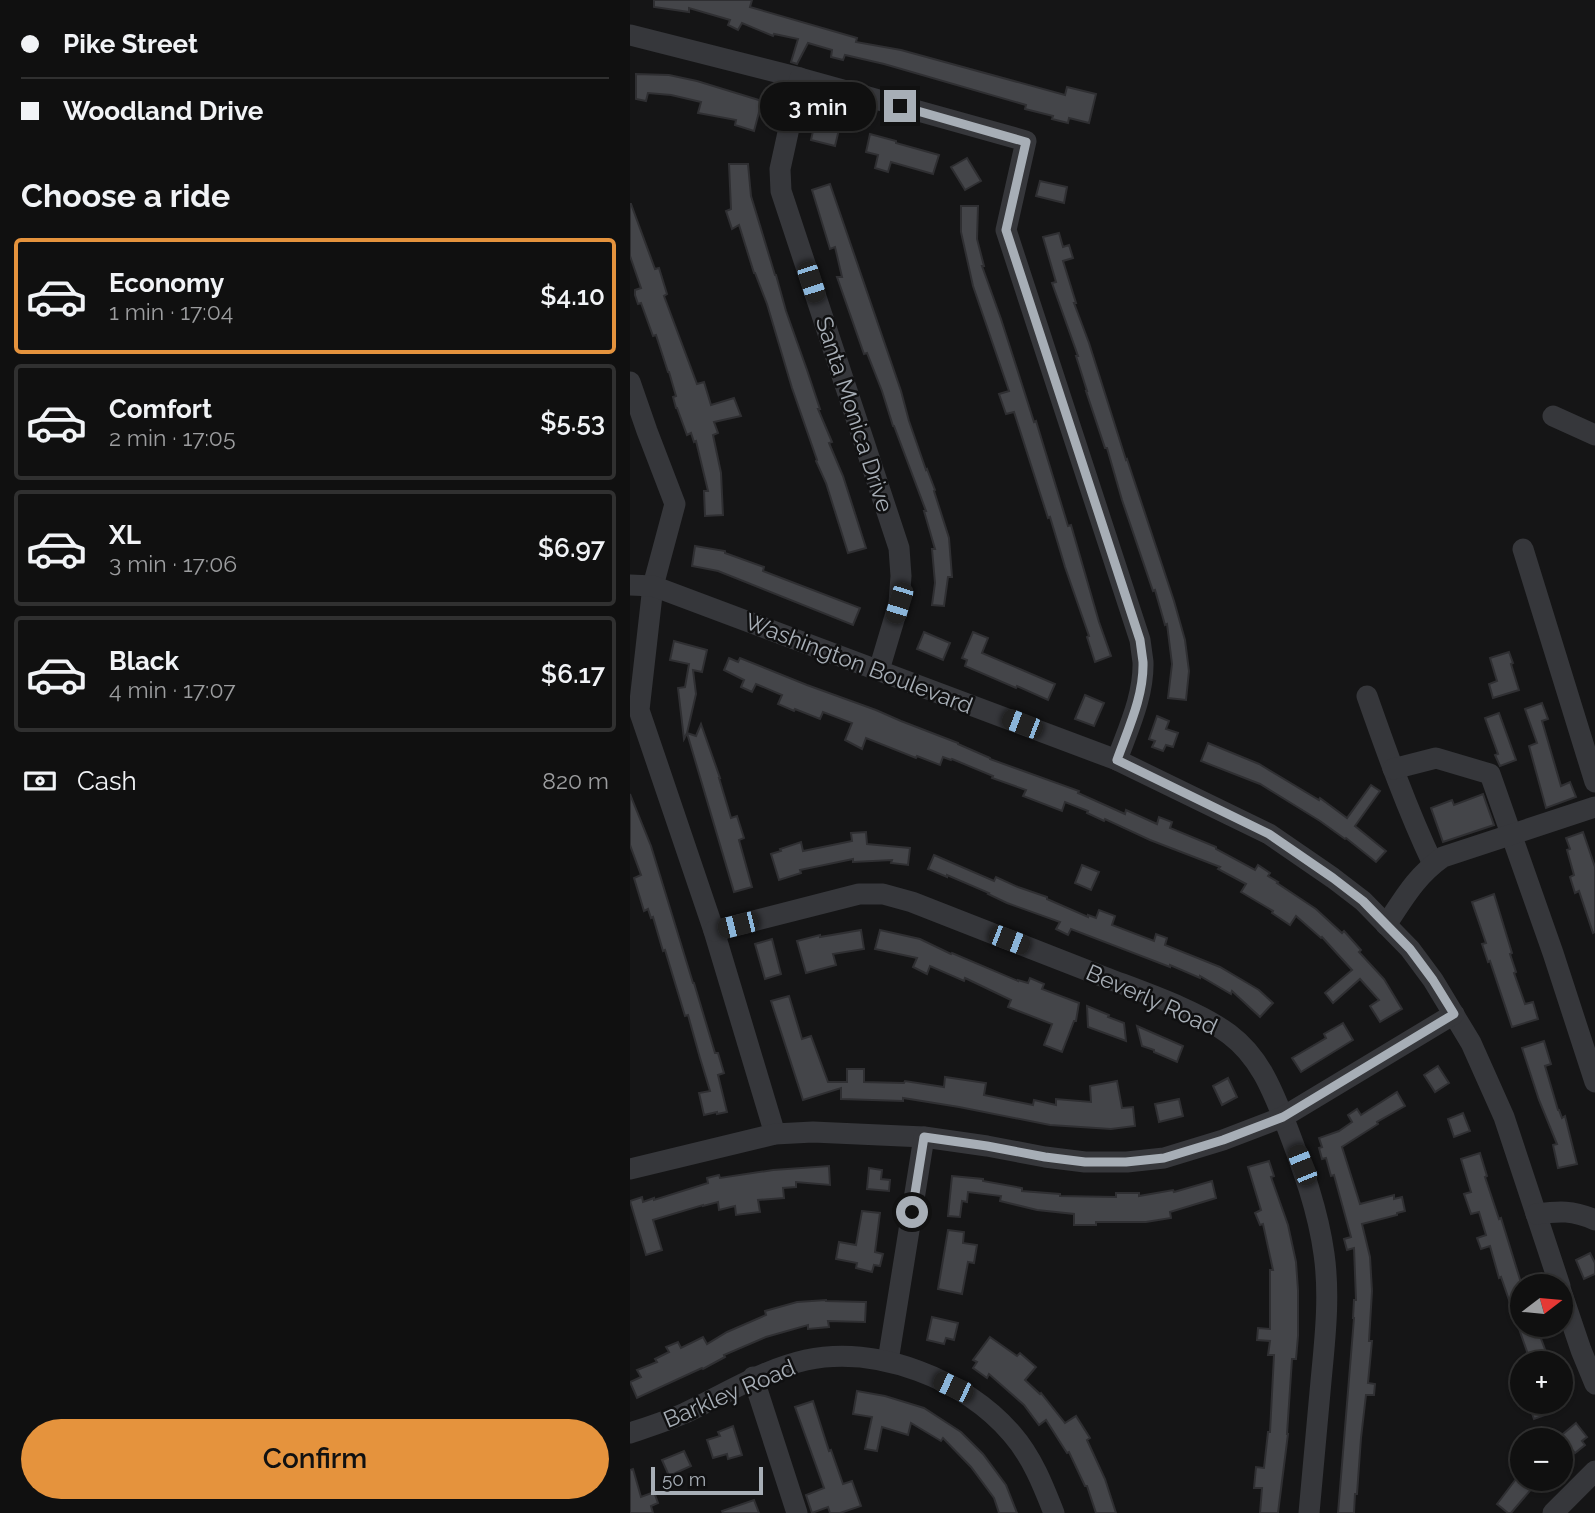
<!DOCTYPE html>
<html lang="en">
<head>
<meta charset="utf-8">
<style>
	body { margin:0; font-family:Raleway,sans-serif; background:#191919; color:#f1f3f6; height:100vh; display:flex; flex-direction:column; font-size:26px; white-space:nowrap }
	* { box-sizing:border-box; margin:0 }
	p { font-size:23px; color:#9c9d9f }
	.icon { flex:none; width:38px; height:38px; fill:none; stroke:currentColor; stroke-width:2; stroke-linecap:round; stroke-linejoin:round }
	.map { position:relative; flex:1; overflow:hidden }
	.panel { display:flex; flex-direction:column; background:#101010; width:630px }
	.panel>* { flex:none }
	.guide { display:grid; align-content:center; height:154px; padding:0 21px; background:#101010 }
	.needle { width:46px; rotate:74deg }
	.tools { position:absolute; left:880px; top:1274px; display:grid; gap:14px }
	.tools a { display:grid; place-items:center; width:63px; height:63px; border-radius:50%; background:#101010; box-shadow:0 2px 5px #0004,0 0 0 2px #303030; font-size:35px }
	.scale { position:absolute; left:21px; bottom:18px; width:112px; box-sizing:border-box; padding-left:7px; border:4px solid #a7aeb6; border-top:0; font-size:19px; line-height:24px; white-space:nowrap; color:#a7aeb6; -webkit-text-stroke:5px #101011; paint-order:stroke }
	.end { position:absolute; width:32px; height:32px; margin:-16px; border:9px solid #a7aeb6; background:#111; box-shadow:0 0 0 4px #111 }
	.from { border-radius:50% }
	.bubble { position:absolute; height:49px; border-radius:24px; background:#101010; box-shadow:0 2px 5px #0004,0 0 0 2px #303030; font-size:23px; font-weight:600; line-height:49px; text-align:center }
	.car { position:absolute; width:21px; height:42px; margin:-21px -10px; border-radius:9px; box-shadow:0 0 5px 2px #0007; background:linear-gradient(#222 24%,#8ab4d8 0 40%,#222 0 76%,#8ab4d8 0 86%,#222 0) }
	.guide b { display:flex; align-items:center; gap:24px; height:66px; font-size:26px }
	.guide b+b { border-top:2px solid #303030 }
	.guide i { width:18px; height:18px; background:#f1f3f6 }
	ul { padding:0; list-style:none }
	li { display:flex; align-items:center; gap:21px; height:116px; margin:0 14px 10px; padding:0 7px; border:4px solid #303030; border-radius:7px }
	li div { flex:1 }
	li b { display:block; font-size:26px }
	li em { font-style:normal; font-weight:600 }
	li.current { border-color:#e5933d }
	li>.icon { width:63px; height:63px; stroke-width:1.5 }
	h2 { padding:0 21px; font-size:32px; line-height:84px }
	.pay { display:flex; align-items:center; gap:18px; height:77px; padding:0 21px; font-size:26px }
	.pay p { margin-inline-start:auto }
	.primary-button { display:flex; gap:14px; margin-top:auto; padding:14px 21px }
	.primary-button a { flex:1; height:80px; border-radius:42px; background:#e5933d; color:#111; font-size:28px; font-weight:600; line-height:80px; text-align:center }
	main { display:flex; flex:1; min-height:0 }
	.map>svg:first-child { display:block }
</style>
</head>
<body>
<main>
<section class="panel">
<div class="guide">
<b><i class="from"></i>Pike Street</b>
<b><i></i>Woodland Drive</b>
</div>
<h2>Choose a ride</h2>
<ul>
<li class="current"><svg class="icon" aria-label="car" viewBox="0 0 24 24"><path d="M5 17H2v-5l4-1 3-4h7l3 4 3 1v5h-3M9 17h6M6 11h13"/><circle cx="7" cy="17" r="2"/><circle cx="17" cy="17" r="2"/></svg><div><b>Economy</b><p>1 min · 17:04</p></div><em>$4.10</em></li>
<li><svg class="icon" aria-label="car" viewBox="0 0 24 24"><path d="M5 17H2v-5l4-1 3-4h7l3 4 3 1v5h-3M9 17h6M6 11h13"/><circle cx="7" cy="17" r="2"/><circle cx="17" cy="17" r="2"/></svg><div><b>Comfort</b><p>2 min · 17:05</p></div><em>$5.53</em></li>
<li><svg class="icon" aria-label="car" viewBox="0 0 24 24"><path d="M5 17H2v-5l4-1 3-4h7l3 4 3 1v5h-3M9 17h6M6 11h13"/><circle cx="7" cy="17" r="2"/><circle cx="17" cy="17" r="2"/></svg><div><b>XL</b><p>3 min · 17:06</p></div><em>$6.97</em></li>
<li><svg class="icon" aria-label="car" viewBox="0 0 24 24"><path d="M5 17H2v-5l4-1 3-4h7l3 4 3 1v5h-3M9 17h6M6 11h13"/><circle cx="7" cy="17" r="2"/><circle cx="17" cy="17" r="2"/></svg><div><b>Black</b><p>4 min · 17:07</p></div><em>$6.17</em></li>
</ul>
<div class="pay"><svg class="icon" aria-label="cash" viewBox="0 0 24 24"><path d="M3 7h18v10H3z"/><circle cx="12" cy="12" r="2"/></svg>Cash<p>820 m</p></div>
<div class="primary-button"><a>Confirm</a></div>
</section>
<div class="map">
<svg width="965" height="1513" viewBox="0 0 965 1513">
	<rect width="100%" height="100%" fill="#151516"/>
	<g fill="#444549" stroke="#2f2f32" stroke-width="2">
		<path d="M24 0H122L120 7 227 38 226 42 271 50 435 95 437 87 466 94 459 123 439 118 438 123 422 119 423 116 395 109 396 105 254 64 215 55 213 60 201 57 202 50 178 43 167 64 161 62 168 39 144 34 143 36 112 23 108 30 98 25 100 20 59 8V12L24 7Z"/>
		<path d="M6 74 39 75 67 81 132 101 124 131 105 125 106 120 68 113 71 102 41 95 18 93 16 101 6 99Z"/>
		<path d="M193 117 211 121 205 146 181 140 185 122 191 126Z"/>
		<path d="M240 134 266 141V143L309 155 303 174 261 162 258 172 245 168 248 155 236 152Z"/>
		<path d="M337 158 351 181 335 190 321 167Z"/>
		<path d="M99 164H118L121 196 145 275H146L156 311 177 370 190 409H188L202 442 199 443 213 476 236 548 218 553 196 483 186 461 187 460 162 388 137 304 125 273H124L109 225 102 229 96 211 101 209Z"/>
		<path d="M410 181 437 187 434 203 406 196Z"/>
		<path d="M200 184 271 391 279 421 296 470 297 469 305 490 304 491 319 538 322 577H318L314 606 302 605 305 583 302 549H305L294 511H296L264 426H263L252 391 237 353 234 354 207 277H212L205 247 200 249 182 190Z"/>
		<path d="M0 204H1L25 269 29 268 37 294 34 296 67 384 74 382 81 405 104 398 111 416 84 422 88 433 83 435 91 473 93 515 75 516 74 491H78L66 441 64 442 61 433 57 435 47 408H46L43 397 46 396 39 372H38L26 335 23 336 11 303 8 304 5 295V290L11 288 0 256Z"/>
		<path d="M331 206H348L347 239 354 266H352L371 319 404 422 406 421 438 526 441 525 469 622 481 656 465 662 457 637 459 636 435 567 420 517 418 518 384 412 376 414 369 394 379 391 343 286 331 232Z"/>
		<path d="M429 233 433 247 439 245 443 258 433 261 446 303H444L459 343 496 460 497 459 544 601 555 640 559 671 556 700 538 698 542 664 537 624 535 625 525 590 523 591 492 500 477 448H475L456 391H457L446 356H448L422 283 426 282 413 237Z"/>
		<path d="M65 546 95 551V553L134 567 133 571 230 608 223 625 88 571 62 566Z"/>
		<path d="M294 632 320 643 313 660 287 649Z"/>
		<path d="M343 632 358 638 352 653 425 684 418 700 387 686 386 688 335 666 337 660 332 658Z"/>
		<path d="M44 641 77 650 72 672 63 670 66 694 57 733 66 736 71 724 90 778H89L101 818 107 816 114 838 109 840 122 887 104 892 57 733 54 739 48 688 55 687 59 664 40 660Z"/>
		<path d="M879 652 883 663 881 664 889 690 863 698 859 684 867 681 860 658Z"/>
		<path d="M99 658 108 662 110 658 177 685 246 710 271 721 328 743V744L360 758V759L449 791 448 793 495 814 496 810 527 824 529 817 542 822 540 828 586 847V849L625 870 628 865 640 873 638 876 648 882 647 883 686 909 712 933 714 931 731 950 729 952 754 979 772 1009 750 1022 740 1006 749 1000 730 979 703 1003 695 993 722 970 692 937 691 938 666 916 660 925 642 913 643 911 611 892 616 884 588 869 590 867 520 840 475 819 474 821 457 813 458 811 435 802 432 811 393 796 396 790 362 778 363 776 322 759 321 760 313 757 310 765 287 756 286 758 236 738 232 749 215 740 222 723 193 712 190 719 165 709 164 711 148 704 152 695 126 684 122 692 111 687 114 680 94 670Z"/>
		<path d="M455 695 474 703 464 726 445 719Z"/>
		<path d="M912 703 918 719 912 721 931 786 940 782 946 797 916 808 899 746 907 743 895 709Z"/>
		<path d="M869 713 886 760 870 766 865 755 868 754 855 718Z"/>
		<path d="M527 716 539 721 536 729 548 733 543 747 536 745 533 751 522 747 525 741 519 739Z"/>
		<path d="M578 743 629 764 689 800 690 798 717 818 741 785 750 791 725 826 756 851 746 862 716 838 715 839 690 821 630 784 571 761Z"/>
		<path d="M0 794 21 846 55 957 63 983H64L85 1053H88L94 1073 88 1075 97 1112 87 1114V1112L74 1115 69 1093 80 1091 70 1058 58 1015 55 1016 35 950 33 951 23 917 21 918 18 909 14 911 4 878 11 875 0 845Z"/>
		<path d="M853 794 864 825 813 842 801 808 822 800 824 805Z"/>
		<path d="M236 832 237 844 280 848 278 865 261 863 262 860 223 862V859L170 870 171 873 149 880 141 854 151 851 150 849 171 842 173 851 222 841 221 833Z"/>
		<path d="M953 832 965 867V932L963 933 949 891 945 893 940 877 944 875 937 850 940 849 936 838Z"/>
		<path d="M304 855 364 881 366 877 388 887 417 897V899L458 917V915L466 918 469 910 485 916 482 925 524 941 526 934 537 938 535 945 590 967 629 990 643 1003 630 1017 602 991 601 994 570 976V978L540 965V967L441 929 438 935 426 929 430 922 377 903 358 894 359 893 317 875V877L298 869Z"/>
		<path d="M452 865 469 872 461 890 445 883Z"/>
		<path d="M864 894 882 953 880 954 886 972 884 973 895 1004 903 1002 908 1019 882 1027 860 961 858 962 852 944 856 943 842 902Z"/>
		<path d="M231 930 234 949 203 954 206 965 176 973 167 941 190 935V937Z"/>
		<path d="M250 930 290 939 321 954 322 953 388 981V980L398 983 400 978 414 984 412 989 449 1003 446 1021H444L432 1052 414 1045 422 1024 378 1007 381 1000 335 978 334 981 300 966 297 974 283 967 287 958 245 949Z"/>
		<path d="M142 939 151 974 135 979 125 944Z"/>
		<path d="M159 996 172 1039 181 1036 198 1082H217V1069H234V1082L274 1083 275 1081 314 1087 315 1077 356 1083 354 1095 403 1105 404 1100 426 1105V1099L461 1102 460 1086 487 1081 492 1108 503 1107 505 1126 481 1129 420 1125 329 1107 273 1098V1101L211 1099V1088L173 1100 141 1001Z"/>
		<path d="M457 1006 479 1015 478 1017 494 1023 496 1041 458 1027Z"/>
		<path d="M713 1023 723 1040 671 1072 662 1058 696 1038 694 1034Z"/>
		<path d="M507 1026 553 1046 547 1062 524 1052V1050L512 1046Z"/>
		<path d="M914 1041 921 1064 915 1066 928 1110H929L932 1118 935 1116 947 1164 928 1168 923 1145 927 1144 909 1100 892 1048Z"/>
		<path d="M808 1066 819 1083 805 1092 794 1075Z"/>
		<path d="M598 1078 607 1097 592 1105 583 1086Z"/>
		<path d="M767 1092 775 1106 747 1122 748 1124 712 1147 730 1204 764 1195V1199L772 1197 775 1211 767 1213V1215L732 1224 740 1257 742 1291 739 1341H742L738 1383 745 1384 744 1395H736L731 1438 727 1494H725L724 1513H708L724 1318H723L724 1300H726L724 1248 717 1250 714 1239 721 1237 704 1175 701 1176 696 1158 692 1159 689 1148 692 1147 689 1138 709 1131 722 1122 718 1115 727 1109 731 1115Z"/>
		<path d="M549 1099 553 1116 529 1122 525 1104Z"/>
		<path d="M833 1113 840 1131 824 1137 818 1119Z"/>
		<path d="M850 1153 857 1176 855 1177 869 1219 871 1218 892 1286V1325H906L920 1363H901L871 1277 869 1278 860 1246 851 1249 847 1238 856 1235 849 1212 841 1214 834 1194 841 1192 831 1159Z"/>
		<path d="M639 1161 644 1176 641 1177 658 1225 666 1262 668 1290V1336L666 1359H662L657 1434H658L648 1513H630L632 1488H624L626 1467 634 1468 638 1432H640L644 1355H638L640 1341 627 1340 628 1328 640 1329V1270H643L633 1224 630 1225 625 1213 631 1210 618 1167Z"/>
		<path d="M199 1166 200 1185 166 1182V1187L153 1188 154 1198 128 1200 130 1212 106 1215 105 1206 89 1210 88 1202 73 1206V1205L23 1220 32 1250 16 1255 0 1201 12 1197 13 1202 24 1198V1200L78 1183 77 1178 89 1175 90 1178 143 1170Z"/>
		<path d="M239 1168 252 1170 251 1179 260 1180 259 1191 237 1189Z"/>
		<path d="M322 1176 353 1179V1181L392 1188V1191L430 1194V1196L486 1197V1193H509V1196L543 1190 544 1192 582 1181 586 1198 540 1212 541 1218 516 1222H466V1225H444V1214L407 1210 370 1201 371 1196 338 1192 337 1202 332 1201 330 1217 318 1216Z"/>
		<path d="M232 1211 250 1213 245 1252 253 1254 250 1266 244 1265 242 1272 226 1268 227 1263 206 1259 209 1242 226 1245Z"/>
		<path d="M318 1230 334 1232 333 1243 347 1245 344 1263 338 1262 332 1294 308 1289Z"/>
		<path d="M960 1253 965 1263V1274L954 1279 946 1260Z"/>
		<path d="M196 1300V1301L236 1302 235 1322 198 1321 199 1327 178 1329V1325L136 1337 94 1355 95 1357 73 1369 72 1368 7 1398 0 1382 11 1377 7 1370 27 1362 25 1359 39 1352 36 1347 48 1342 51 1348 73 1337 77 1344 97 1332 136 1315 135 1311 167 1302Z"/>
		<path d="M302 1317 328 1323 324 1340 316 1338 314 1344 297 1340Z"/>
		<path d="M360 1337 387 1356 390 1353 406 1367 395 1380 410 1394 411 1393 435 1423 446 1416 460 1438 457 1440 475 1479 486 1513H466L457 1486H455L439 1452 437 1453 416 1420 409 1425 394 1405 359 1374 357 1378 343 1368 347 1362 343 1360Z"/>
		<path d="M227 1391 255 1396 294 1408 331 1432 353 1454 376 1485 387 1513H369L364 1498 341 1467 313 1438 311 1441 281 1423 278 1435 252 1427 247 1451 235 1449 242 1417 223 1414Z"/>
		<path d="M183 1401 199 1451 201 1450 213 1484 222 1481 231 1506 210 1513H200L198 1507 182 1513 176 1495 194 1488 165 1407Z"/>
		<path d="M898 1402H914L918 1414 904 1419Z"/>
		<path d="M946 1423 957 1437 952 1441 955 1445 945 1453 933 1438V1434Z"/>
		<path d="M103 1426 112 1455 98 1459 97 1454 83 1458 77 1440 90 1436 88 1432Z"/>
		<path d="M54 1451 61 1466 39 1476 32 1460Z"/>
		<path d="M3 1469 11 1497 24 1492 28 1503 21 1506 23 1513H0V1470Z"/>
		<path d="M886 1479H910L881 1513H878L867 1504Z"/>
		<path d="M124 1500 129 1513H93L92 1511Z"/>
	</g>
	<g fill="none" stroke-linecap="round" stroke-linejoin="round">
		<g stroke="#36373b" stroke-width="21">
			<path d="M0 35 170 78 396 141 376 230 510 640C511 647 512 655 513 662 514 696 498 729 487 760"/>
			<path d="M170 78 150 169 151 191 269 548 271 576 269 603 249 670"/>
			<path d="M0 382 17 431 45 504 23 586 9 710 84 931 145 1134"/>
			<path d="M923 416 965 435"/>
			<path d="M893 549 965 782"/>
			<path d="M0 585 23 586 487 760 639 834 703 878 733 901 780 949 803 980 841 1043 874 1117 930 1286"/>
			<path d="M737 696C757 753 777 809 803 864"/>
			<path d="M763 769 806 758 860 774 923 953 965 1082"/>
			<path d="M756 925C774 898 786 876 813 857L965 807"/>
			<path d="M84 931 229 894H253L282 902C346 927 410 952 474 977 513 992 567 1010 599 1034 631 1058 643 1092 657 1127 673 1169 688 1210 694 1254 700 1296 695 1339 691 1381 687 1425 683 1469 679 1513"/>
			<path d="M0 1169 145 1134 183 1132 294 1137 357 1146 415 1157 455 1162H497L534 1158 593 1140 653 1117 824 1014"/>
			<path d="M906 1214C929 1211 943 1210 965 1220"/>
			<path d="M931 1291 951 1350 965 1384"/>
			<path d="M258 1361 294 1137"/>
			<path d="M123 1377 167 1513"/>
			<path d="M0 1433C18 1427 37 1421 55 1413 95 1394 132 1370 176 1360 247 1345 335 1379 382 1434 402 1457 413 1485 424 1513"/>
			<path d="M923 1513 965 1471"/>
		</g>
	</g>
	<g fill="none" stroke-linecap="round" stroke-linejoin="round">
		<path stroke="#a7aeb6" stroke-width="9" d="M270 106 396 142 376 230 510 640C511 647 512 655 513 662 514 696 498 729 487 760L639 834 703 878 733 901 780 949 803 980 824 1014 653 1117 593 1140 534 1158 496 1162H455L415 1157 357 1146 294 1137 282 1212"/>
	</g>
	<g text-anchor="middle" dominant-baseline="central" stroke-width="5" stroke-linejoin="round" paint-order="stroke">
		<g font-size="23" fill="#a7aeb6" stroke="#101011">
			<text transform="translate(225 414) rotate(72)">Santa Monica Drive</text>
			<text transform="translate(229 663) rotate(21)">Washington Boulevard</text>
			<text transform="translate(522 999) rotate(24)">Beverly Road</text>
			<text transform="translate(99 1393) rotate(-23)">Barkley Road</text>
		</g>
	</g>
</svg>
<div class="tools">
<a><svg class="needle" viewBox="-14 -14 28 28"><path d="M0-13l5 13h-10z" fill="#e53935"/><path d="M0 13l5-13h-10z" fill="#9c9d9f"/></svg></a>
<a>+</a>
<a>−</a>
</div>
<div class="scale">50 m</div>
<i class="end from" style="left:282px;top:1212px"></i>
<i class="end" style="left:270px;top:106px"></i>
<div class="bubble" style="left:130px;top:82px;width:116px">3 min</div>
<i class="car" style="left:181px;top:282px;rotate:162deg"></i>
<i class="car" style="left:269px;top:603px;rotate:197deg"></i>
<i class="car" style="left:392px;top:724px;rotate:291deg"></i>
<i class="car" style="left:108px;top:925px;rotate:256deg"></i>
<i class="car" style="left:379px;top:940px;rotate:111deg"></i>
<i class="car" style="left:672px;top:1165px;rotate:338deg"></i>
<i class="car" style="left:323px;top:1387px;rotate:295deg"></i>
</div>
</main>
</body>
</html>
